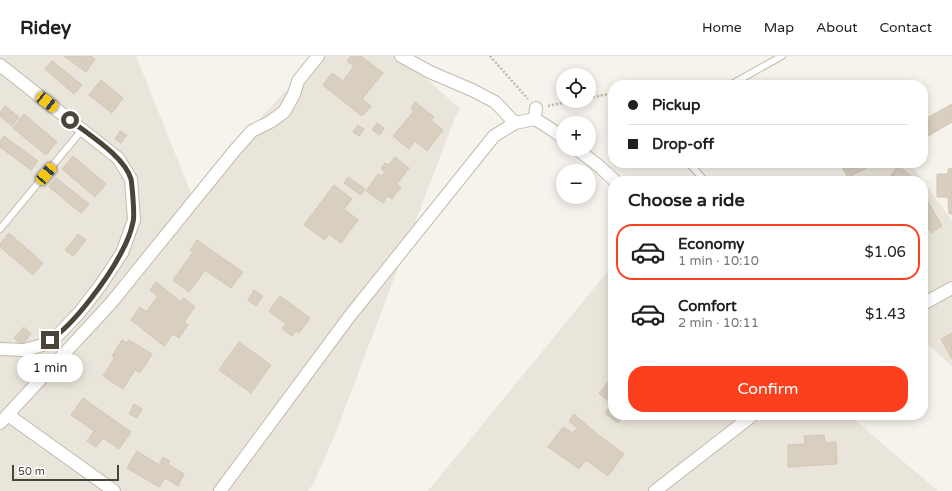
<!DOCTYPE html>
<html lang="en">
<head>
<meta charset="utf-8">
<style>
	body { margin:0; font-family:"Varela Round",sans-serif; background:#f2f2f2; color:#202124; height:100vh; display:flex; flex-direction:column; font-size:15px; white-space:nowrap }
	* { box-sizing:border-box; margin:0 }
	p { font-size:13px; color:#757577 }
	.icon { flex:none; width:22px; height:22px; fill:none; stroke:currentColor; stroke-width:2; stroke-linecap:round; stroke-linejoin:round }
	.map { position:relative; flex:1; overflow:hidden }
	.drawer { position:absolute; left:608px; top:120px; width:320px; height:244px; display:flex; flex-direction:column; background:#fff; border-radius:16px; box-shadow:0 2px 10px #0003 }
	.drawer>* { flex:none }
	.hud { position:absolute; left:608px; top:24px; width:320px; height:88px; border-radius:16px; box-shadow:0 2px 10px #0003; display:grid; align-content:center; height:88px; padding:0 20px; background:#fff }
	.fabs { position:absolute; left:556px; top:12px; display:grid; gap:8px }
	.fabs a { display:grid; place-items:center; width:40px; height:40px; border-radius:50%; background:#fff; box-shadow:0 2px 10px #0003; font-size:20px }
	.scale { position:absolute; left:12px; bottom:10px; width:107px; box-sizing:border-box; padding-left:4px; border:2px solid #4b4439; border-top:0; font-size:11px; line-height:14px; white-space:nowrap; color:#4b4439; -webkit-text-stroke:3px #fff; paint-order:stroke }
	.end { position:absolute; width:18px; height:18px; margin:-9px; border:5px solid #4b4439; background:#fff; box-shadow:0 0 0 2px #fff }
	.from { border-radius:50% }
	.bubble { position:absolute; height:28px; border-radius:14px; background:#fff; box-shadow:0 2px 10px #0003; font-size:13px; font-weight:600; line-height:28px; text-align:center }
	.car { position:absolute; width:12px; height:24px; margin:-12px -6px; border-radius:5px; box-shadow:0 0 3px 1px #0007; background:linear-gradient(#f5c518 24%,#345 0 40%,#f5c518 0 76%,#345 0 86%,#f5c518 0) }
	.hud b { display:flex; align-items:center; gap:14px; height:38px; font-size:15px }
	.hud b+b { border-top:1px solid #e0e0e0 }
	.hud i { width:10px; height:10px; background:#202124 }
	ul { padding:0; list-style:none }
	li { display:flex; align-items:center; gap:12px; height:56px; margin:0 8px 6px; padding:0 12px; border:2px solid transparent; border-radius:16px }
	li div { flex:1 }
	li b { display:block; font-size:15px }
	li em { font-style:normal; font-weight:600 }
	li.current { border-color:#fc3f1d }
	li>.icon { width:36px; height:36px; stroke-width:1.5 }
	h2 { padding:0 20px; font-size:18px; line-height:48px }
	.button { display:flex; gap:8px; margin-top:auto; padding:8px 20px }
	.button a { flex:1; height:46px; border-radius:16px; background:#fc3f1d; color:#fff; font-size:16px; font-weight:600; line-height:46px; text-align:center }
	header { display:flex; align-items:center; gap:24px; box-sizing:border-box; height:56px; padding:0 20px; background:#fff; border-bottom:1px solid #e0e0e0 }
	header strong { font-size:19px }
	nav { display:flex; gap:22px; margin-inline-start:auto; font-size:14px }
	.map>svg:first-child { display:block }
</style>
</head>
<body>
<header>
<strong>Ridey</strong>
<nav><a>Home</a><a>Map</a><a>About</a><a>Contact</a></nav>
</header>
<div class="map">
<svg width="952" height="435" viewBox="0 0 952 435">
	<rect width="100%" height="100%" fill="#f6f3ec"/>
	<g fill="#eae5da">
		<path d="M0 0H136L191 137 318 0H401L460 53 454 64 336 376 313 428 308 435H0Z"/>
		<path d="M874 107H910L952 165V310L923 284V125H847Z"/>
		<path d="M613 209V359H849L938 435H428Z"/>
	</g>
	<g fill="#d8cfc1" stroke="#d3c7b4">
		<path d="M64 0H90L95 3 86 16Z"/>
		<path d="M351 0H361L383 17 362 43 371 50 362 60 323 29 332 17 343 25 354 10 347 5Z"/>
		<path d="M52 5 82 29 74 38 45 13Z"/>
		<path d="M101 24 123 42 112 57 89 39Z"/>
		<path d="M415 46 434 61 431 64 443 74 427 95 415 85 409 93 393 80 414 55 411 52Z"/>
		<path d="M952 48V66L923 83V64Z"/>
		<path d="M5 50 19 61 12 70 0 60V57Z"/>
		<path d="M24 58 57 86 46 99 13 72Z"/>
		<path d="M377 67 384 72 380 79 372 74Z"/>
		<path d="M358 69 364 73 359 80 353 76Z"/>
		<path d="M120 75 127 79 121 87 115 83Z"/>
		<path d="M4 80 38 105 31 114 0 91V86Z"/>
		<path d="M73 100 106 128 95 141 62 113Z"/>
		<path d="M395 101 409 112 397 128 401 131 392 143 387 140 383 147 366 135 378 118 381 120 385 116 381 113 385 107 389 109Z"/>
		<path d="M843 107H876L848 122 840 108Z"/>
		<path d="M898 110 917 124 901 125 892 118Z"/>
		<path d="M952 112V158H949L948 141H937V118H948V113Z"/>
		<path d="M892 118 901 125H886Z"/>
		<path d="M348 121 365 133 361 139 344 127Z"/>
		<path d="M56 122 89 148 81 157 49 131Z"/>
		<path d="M334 129 352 143 344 153 358 164 341 187 329 178 325 184 304 169Z"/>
		<path d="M923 139H924L942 170 931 177 923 163Z"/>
		<path d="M9 177 43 207 33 219 0 191V188Z"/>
		<path d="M78 178 86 184 73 200 65 194Z"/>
		<path d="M197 184 243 216 231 232 205 214 189 236 173 224 193 196 190 194Z"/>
		<path d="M156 226 181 246 184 242 195 251 184 266 188 269 179 282 173 278 164 290 131 264 140 251 146 256 158 240 150 234Z"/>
		<path d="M254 234 263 240 256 250 248 244Z"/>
		<path d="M280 240 310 262 299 277 296 275 292 280 282 273 286 268 269 255Z"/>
		<path d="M24 271 31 278 22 289 14 282Z"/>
		<path d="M952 277V303L941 283Z"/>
		<path d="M122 284 127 287 129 284 152 298 140 317 135 314 123 333 103 320 115 301 112 300Z"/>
		<path d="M239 286 271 309 251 337 219 314Z"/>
		<path d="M613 320V341L609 346 599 337Z"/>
		<path d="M83 342 131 376 119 393 103 382 96 391 87 385 94 375 71 359Z"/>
		<path d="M613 346V359H624L618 367 605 357Z"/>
		<path d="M134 348 142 353 137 362 129 358Z"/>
		<path d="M574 358 596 377 624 398 608 420 586 404 579 413 548 391 563 371 573 377 577 372 569 365Z"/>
		<path d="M824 379 825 387 836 386 837 408 788 411V389L805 388 804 380Z"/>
		<path d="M137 395 159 409 163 401 170 405 168 408 184 418 178 430 165 422 159 431 127 412Z"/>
	</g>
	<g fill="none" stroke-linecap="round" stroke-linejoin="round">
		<defs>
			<g id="service">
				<path d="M730 29 782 0"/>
				<path d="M689 107 705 125"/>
				<path d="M0 173 82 74"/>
			</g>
			<g id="minor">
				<path d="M401 0 430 16 472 34 495 46 515 67"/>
				<path d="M0 9 118 102 131 123 134 164 122 197 100 230 79 257 58 279 43 289 24 294 0 293"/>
				<path d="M536 52 535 63 551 73 563 82"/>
				<path d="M577 93 600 111 615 125"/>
				<path d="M923 248 952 232"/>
				<path d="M8 359 114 435"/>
				<path d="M0 367 111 247 235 94 252 75 270 66 284 56 294 38 298 25 318 0"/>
				<path d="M220 435 349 261 494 80 515 67 535 63"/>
				<path d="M655 435 753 359"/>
			</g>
		</defs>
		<use href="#service" stroke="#c2bbae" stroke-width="8"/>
		<use href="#minor" stroke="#c2bbae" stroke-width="14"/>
		<g stroke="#c4b79f" stroke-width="2.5" stroke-dasharray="2 2" stroke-linecap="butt">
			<path d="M490 0 528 43"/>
			<path d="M589 42 613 37"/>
			<path d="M548 50 571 45"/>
		</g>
		<use href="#service" stroke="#fff" stroke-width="6"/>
		<use href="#minor" stroke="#fff" stroke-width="12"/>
	</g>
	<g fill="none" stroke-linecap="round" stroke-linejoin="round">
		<path stroke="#4b4439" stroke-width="5" d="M50 284C74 269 108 222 121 197 126 188 131 176 133 166 135 160 132 129 131 123 124 100 89 79 70 64"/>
	</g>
</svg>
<div class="fabs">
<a><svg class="icon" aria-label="locate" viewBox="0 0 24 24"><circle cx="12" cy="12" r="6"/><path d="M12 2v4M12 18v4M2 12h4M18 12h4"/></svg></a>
<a>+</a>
<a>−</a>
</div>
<div class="scale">50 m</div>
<i class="end from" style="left:70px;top:64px"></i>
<i class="end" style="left:50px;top:284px"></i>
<div class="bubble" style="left:17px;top:298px;width:66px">1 min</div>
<i class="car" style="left:47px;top:46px;rotate:128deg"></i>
<i class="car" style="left:46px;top:118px;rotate:40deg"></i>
<div class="hud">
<b><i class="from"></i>Pickup</b>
<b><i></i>Drop-off</b>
</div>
<section class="drawer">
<h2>Choose a ride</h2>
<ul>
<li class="current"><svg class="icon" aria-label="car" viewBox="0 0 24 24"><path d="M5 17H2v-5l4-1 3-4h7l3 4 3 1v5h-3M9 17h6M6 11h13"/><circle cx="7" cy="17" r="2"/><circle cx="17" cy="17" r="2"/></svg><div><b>Economy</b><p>1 min · 10:10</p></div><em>$1.06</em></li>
<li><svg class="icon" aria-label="car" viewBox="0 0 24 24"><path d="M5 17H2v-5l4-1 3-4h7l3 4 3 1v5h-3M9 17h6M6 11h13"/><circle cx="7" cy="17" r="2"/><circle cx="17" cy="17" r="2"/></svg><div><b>Comfort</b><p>2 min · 10:11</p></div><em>$1.43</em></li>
</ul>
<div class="button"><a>Confirm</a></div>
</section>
</div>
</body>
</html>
